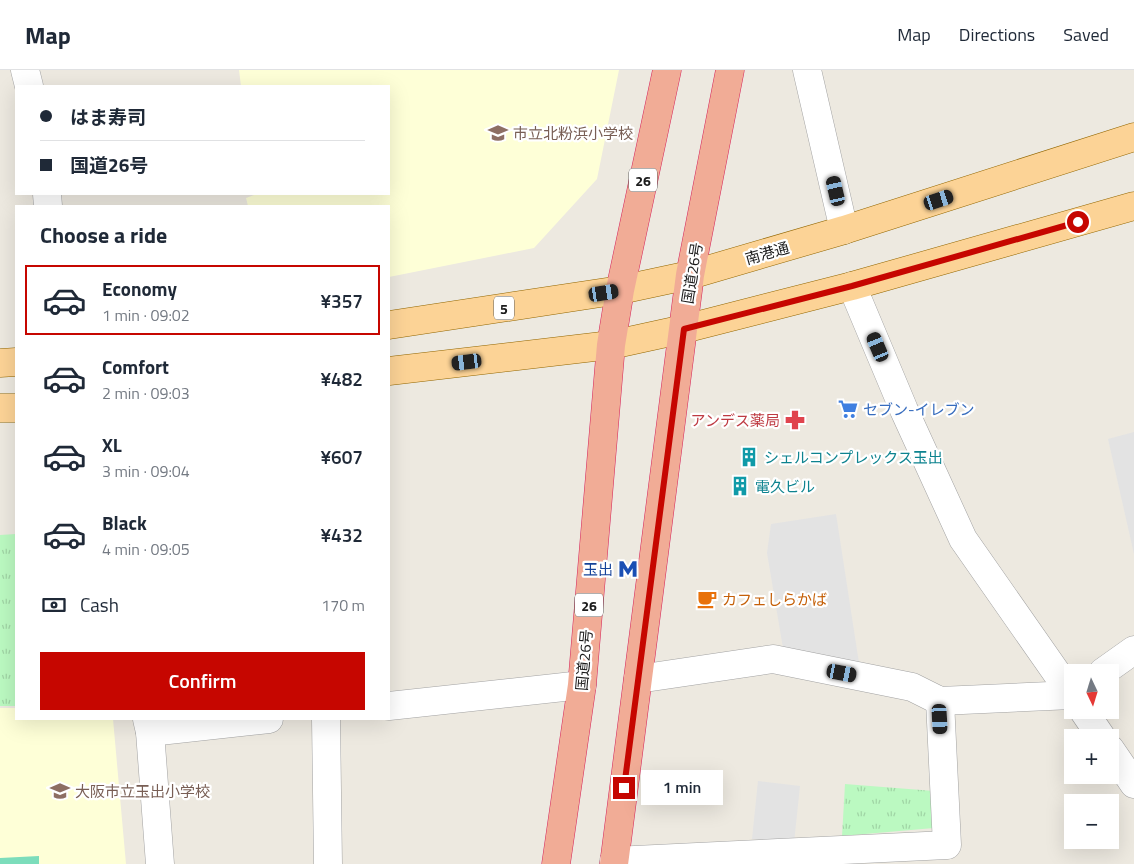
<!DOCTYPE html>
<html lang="en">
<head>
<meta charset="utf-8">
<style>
	body { margin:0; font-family:"Titillium Web","Noto Sans JP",sans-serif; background:#f6f6f7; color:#1f2937; height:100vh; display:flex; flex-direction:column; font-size:19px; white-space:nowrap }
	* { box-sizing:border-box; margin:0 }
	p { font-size:16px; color:#747a83 }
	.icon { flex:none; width:28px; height:28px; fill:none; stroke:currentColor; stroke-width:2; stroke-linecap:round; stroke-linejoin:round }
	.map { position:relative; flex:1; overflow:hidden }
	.sheet { position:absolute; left:15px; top:135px; width:375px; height:515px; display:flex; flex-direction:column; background:#fff; border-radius:0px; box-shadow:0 5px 20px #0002 }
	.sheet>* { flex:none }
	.banner { position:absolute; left:15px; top:15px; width:375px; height:110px; border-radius:0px; box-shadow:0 5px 20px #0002; display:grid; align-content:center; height:110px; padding:0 25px; background:#fff }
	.needle { width:32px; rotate:176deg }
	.fabs { position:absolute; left:1064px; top:594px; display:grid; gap:10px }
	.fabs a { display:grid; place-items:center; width:55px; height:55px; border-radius:0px; background:#fff; box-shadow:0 5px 20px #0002; font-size:25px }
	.end { position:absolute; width:22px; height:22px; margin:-11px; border:6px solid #c60600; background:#fff; box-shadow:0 0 0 2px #fff }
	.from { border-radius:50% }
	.bubble { position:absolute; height:35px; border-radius:0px; background:#fff; box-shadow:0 5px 20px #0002; font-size:16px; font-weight:600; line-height:35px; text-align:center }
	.car { position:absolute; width:15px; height:30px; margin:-15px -8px; border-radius:6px; box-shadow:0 0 4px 1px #0007; background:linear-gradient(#222 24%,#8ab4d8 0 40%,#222 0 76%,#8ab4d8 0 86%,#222 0) }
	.banner b { display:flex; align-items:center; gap:18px; height:48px; font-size:19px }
	.banner b+b { border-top:1px solid #e0e1e3 }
	.banner i { width:12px; height:12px; background:#1f2937 }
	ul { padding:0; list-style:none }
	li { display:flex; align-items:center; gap:15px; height:70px; margin:0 10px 8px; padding:0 15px; border:2px solid transparent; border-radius:0px }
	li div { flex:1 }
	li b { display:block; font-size:19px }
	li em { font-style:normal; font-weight:600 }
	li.active { border-color:#c60600 }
	li>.icon { width:45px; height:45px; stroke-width:1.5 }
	h2 { padding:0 25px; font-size:22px; line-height:60px }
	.pay { display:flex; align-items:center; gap:12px; height:55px; padding:0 25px; font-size:19px }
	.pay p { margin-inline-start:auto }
	.action { display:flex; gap:10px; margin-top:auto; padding:10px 25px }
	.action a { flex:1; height:58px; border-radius:0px; background:#c60600; color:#fff; font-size:20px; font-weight:600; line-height:58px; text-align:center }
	header { display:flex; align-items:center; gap:30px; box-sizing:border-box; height:70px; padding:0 25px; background:#fff; border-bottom:1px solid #e0e1e3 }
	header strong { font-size:24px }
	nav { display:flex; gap:28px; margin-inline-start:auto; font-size:18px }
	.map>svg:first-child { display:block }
</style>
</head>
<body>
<header>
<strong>Map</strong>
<nav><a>Map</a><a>Directions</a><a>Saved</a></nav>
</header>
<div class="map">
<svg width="1134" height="794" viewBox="0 0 1134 794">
	<defs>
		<pattern id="park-tufts" width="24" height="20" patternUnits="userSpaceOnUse" patternTransform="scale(1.25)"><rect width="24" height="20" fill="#bbf9c1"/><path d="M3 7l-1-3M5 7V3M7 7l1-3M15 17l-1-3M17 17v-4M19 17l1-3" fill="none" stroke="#a0d5a5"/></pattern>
	</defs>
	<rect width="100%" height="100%" fill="#ede9e0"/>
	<g fill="#feffd7">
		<path d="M239 0H619L597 109 534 178 389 207V136H248L246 128 257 124H389V16H241Z"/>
		<path d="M0 638H16V649H113L126 794H0Z"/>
	</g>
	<g fill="url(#park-tufts)">
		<path d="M16 464V636H0V465Z"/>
		<path d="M845 714 934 721V758L842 766Z"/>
	</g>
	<path fill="#7cddbb" d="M39 786V794H0V788Z"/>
	<g fill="#e3e3e3">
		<path d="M1134 362V484L1108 369Z"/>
		<path d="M836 444 859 593 784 584 767 483 771 454Z"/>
		<path d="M758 711 800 716 794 773 752 769Z"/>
	</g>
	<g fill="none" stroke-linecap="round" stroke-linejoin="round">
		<defs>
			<g id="minor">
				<path d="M25 0 29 16"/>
				<path d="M807 0 844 160"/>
				<path d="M47 124 48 136"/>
				<path d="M852 216 904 340 963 469 1072 625"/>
				<path d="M1103 602 1134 580"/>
				<path d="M638 609 773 589 912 617 940 631 1072 625"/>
				<path d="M389 636 582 615"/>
				<path d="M1083 640 1102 668"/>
				<path d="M147 649 150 662 160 794"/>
				<path d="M326 649 328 794"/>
				<path d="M150 662 269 649"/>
				<path d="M1110 679 1134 714"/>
				<path d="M614 791 947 775 940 631"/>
			</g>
			<g id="primary">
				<path d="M389 255 620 220 690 205 844 160 1134 67"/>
				<path d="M0 293 16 292"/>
				<path d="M389 301 611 275 684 259 852 216 1134 136"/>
				<path d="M0 338H16"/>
			</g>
			<g id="trunk">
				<path d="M556 794 582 615 611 275 620 220 667 0"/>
				<path d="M614 794 690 205 730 0"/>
			</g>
		</defs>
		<use href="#minor" stroke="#a2a2a2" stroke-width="29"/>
		<use href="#primary" stroke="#926600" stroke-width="29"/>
		<use href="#trunk" stroke="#d5235b" stroke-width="29"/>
		<use href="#minor" stroke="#fff" stroke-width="28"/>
		<use href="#primary" stroke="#fcd396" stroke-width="28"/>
		<use href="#trunk" stroke="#f1ac96" stroke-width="28"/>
	</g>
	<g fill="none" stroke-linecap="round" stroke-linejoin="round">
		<path stroke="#c60600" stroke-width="6" d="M624 718 684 259 852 216 1078 152"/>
	</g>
	<defs>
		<symbol id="school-bare" viewBox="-9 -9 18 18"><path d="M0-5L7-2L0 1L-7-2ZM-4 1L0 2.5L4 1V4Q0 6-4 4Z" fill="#8d6e63" stroke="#fff" stroke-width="2.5" paint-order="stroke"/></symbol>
		<symbol id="supermarket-bare" viewBox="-9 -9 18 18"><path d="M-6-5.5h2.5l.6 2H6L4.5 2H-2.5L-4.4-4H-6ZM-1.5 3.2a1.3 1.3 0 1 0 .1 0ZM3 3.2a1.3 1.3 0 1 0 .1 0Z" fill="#3f7fe0" stroke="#fff" stroke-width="2.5" paint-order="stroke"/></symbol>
		<symbol id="pharmacy-bare" viewBox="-9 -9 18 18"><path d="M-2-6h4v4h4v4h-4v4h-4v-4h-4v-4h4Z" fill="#e0444e" stroke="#fff" stroke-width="2.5" paint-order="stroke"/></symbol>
		<symbol id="building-bare" viewBox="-9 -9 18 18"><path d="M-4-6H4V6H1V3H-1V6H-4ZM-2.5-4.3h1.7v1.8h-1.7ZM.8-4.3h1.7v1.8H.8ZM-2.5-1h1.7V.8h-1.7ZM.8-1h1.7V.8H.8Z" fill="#0f9aa8" stroke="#fff" stroke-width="2.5" paint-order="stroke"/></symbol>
		<symbol id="metro-bare" viewBox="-9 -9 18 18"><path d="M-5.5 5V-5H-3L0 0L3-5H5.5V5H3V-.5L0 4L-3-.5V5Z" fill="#1a4fb4" stroke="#fff" stroke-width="2.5" paint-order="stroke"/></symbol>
		<symbol id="cafe-bare" viewBox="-9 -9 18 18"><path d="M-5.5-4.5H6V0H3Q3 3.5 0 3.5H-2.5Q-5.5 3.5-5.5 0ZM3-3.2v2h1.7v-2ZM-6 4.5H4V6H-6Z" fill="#e8710a" stroke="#fff" stroke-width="2.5" paint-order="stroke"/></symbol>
	</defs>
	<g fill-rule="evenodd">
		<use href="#school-bare" x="484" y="49" width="28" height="28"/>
		<use href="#supermarket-bare" x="834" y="325" width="28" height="28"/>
		<use href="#pharmacy-bare" x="781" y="336" width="28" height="28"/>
		<use href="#building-bare" x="735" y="373" width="28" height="28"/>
		<use href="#building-bare" x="726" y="402" width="28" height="28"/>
		<use href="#metro-bare" x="614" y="485" width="28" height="28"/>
		<use href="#cafe-bare" x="693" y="515" width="28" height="28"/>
		<use href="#school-bare" x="46" y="707" width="28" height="28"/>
	</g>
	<g text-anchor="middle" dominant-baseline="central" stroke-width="4.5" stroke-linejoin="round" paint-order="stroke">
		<g fill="#fff" stroke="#5f5f5f" stroke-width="1">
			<rect x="629" y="98.5" width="28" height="23" rx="4"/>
			<rect x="494" y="226.5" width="20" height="23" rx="4"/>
			<rect x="575" y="523.5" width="28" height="23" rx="4"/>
		</g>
		<g font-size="14" font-weight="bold" fill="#1b1b1b">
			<text x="643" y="110">26</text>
			<text x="504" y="238">5</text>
			<text x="589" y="535">26</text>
		</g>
		<g font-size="15" fill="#785e54" stroke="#fff" text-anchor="start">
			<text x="513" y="63">市立北粉浜小学校</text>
			<text x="75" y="721">大阪市立玉出小学校</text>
		</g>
		<g font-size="15" fill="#1b1b1b" stroke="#fff">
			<text transform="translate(767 183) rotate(-16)">南港通</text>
			<text transform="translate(692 203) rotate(-81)">国道26号</text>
			<text transform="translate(584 590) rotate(-85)">国道26号</text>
		</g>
		<g font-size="15" fill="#366cbe" stroke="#fff" text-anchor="start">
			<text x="863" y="339">セブン-イレブン</text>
		</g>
		<g font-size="15" fill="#be3a42" stroke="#fff" text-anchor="end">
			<text x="780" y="350">アンデス薬局</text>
		</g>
		<g font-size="15" fill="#0d838f" stroke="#fff" text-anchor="start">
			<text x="764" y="387">シェルコンプレックス玉出</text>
			<text x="755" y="416">電久ビル</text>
		</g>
		<g font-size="15" fill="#164399" stroke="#fff" text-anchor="end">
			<text x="613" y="499">玉出</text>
		</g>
		<g font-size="15" fill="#c56008" stroke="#fff" text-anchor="start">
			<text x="722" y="529">カフェしらかば</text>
		</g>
	</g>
</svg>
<div class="fabs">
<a><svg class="needle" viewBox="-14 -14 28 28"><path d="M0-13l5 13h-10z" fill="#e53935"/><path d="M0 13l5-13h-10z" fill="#747a83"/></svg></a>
<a>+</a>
<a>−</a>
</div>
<i class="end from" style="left:1078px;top:152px"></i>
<i class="end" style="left:624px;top:718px"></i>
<div class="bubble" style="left:641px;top:700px;width:82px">1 min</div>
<i class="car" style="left:836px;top:121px;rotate:347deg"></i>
<i class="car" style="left:939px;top:130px;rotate:72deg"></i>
<i class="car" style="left:604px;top:223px;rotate:81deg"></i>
<i class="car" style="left:878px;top:277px;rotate:337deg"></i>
<i class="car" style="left:467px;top:292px;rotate:263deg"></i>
<i class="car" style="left:842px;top:603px;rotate:101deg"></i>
<i class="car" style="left:940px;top:649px;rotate:177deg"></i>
<div class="banner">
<b><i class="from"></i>はま寿司</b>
<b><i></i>国道26号</b>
</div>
<section class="sheet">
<h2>Choose a ride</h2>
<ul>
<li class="active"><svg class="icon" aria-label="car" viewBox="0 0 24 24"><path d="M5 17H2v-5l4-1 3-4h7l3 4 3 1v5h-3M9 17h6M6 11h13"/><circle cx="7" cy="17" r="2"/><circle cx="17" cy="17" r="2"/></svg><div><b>Economy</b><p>1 min · 09:02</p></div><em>¥357</em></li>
<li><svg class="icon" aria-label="car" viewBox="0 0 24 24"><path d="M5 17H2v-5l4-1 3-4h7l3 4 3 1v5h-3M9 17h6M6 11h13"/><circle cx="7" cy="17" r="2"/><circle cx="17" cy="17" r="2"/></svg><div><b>Comfort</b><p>2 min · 09:03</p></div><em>¥482</em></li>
<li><svg class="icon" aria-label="car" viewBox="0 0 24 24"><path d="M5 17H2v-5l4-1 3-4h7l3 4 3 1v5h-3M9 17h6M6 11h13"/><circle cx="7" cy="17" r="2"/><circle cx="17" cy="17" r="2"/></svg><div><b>XL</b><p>3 min · 09:04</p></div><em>¥607</em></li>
<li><svg class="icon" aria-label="car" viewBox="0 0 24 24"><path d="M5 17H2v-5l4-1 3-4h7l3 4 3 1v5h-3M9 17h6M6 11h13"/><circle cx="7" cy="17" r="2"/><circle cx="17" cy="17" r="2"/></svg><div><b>Black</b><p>4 min · 09:05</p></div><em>¥432</em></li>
</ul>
<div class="pay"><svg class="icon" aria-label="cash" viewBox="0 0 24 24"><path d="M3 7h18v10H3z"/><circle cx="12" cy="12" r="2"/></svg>Cash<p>170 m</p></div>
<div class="action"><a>Confirm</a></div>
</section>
</div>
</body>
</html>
